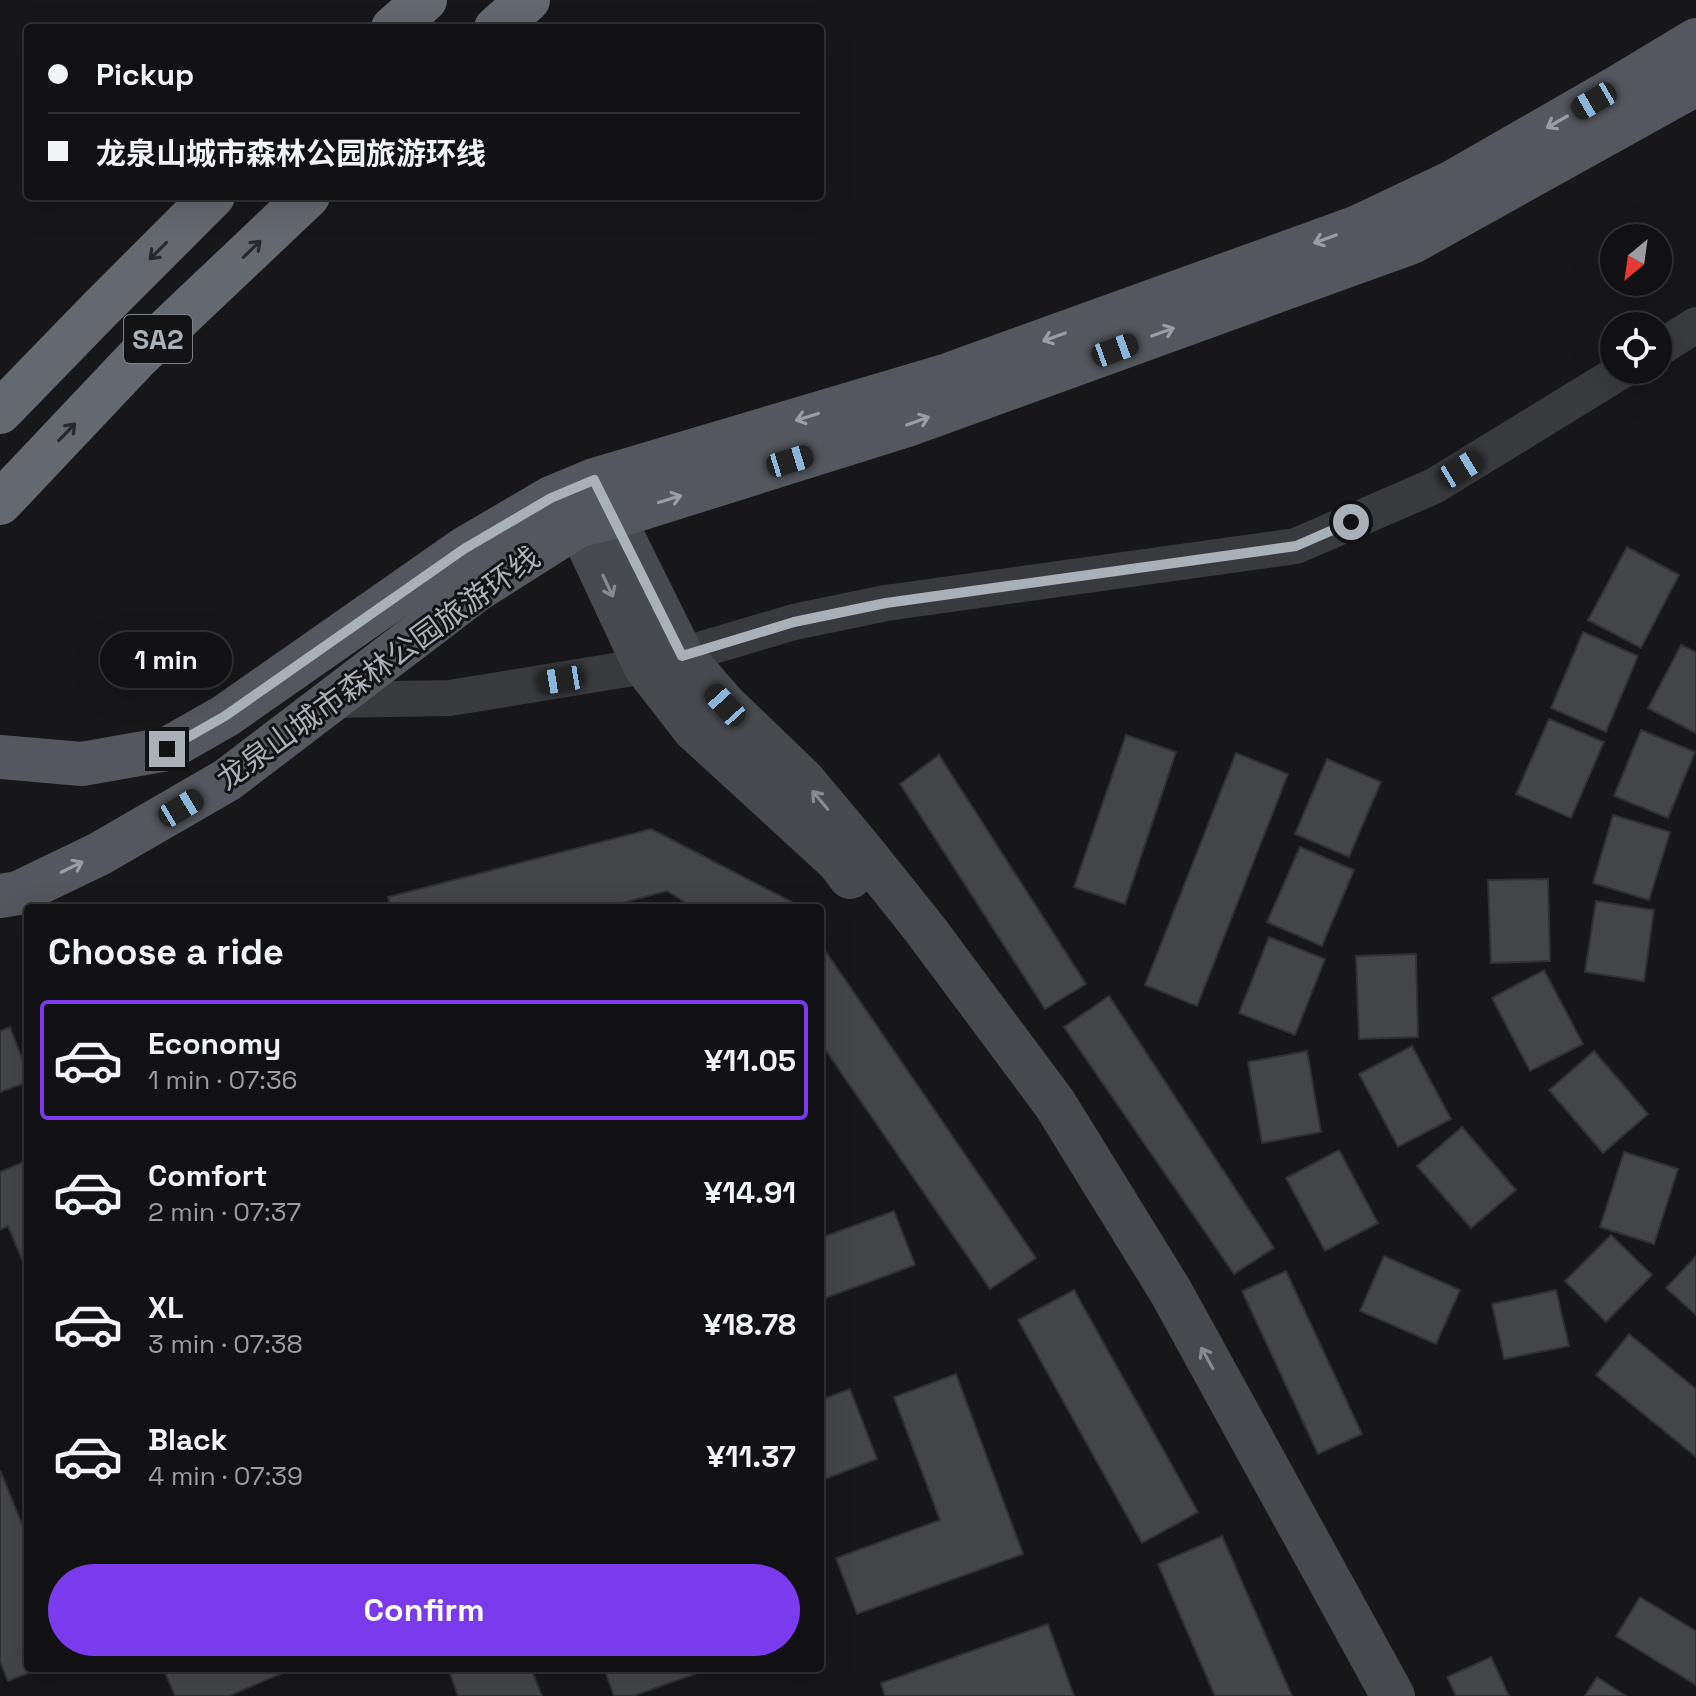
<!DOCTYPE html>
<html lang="en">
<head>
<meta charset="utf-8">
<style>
	body { margin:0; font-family:"Space Grotesk","Noto Sans SC",sans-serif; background:#1e1f21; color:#f1f3f6; height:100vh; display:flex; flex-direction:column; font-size:30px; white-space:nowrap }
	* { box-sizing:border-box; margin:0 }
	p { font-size:26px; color:#9c9da0 }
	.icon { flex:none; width:44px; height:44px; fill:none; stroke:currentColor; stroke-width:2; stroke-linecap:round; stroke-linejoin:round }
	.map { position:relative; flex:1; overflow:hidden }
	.side { position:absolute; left:24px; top:904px; width:800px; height:768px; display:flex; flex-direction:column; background:#111113; border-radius:8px; box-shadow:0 8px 32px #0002,0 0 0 2px #303133 }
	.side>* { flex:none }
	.banner { position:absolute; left:24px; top:24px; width:800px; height:176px; border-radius:8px; box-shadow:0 8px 32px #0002,0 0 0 2px #303133; display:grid; align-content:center; height:176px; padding:0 24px; background:#111113 }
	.needle { width:52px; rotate:209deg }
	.buttons { position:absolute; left:1600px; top:224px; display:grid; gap:16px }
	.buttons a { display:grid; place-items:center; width:72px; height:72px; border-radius:50%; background:#111113; box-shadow:0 8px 32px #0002,0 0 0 2px #303133; font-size:40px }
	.end { position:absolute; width:36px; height:36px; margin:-18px; border:10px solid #a9b0b8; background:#111; box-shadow:0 0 0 4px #111 }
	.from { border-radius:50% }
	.bubble { position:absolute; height:56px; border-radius:28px; background:#111113; box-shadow:0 8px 32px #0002,0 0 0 2px #303133; font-size:26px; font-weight:700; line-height:56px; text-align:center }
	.car { position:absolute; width:24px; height:48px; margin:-24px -12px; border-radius:10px; box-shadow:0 0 6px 2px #0007; background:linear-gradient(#222 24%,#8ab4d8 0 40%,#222 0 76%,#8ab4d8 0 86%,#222 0) }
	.banner b { display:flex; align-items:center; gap:28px; height:76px; font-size:30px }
	.banner b+b { border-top:2px solid #303133 }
	.banner i { width:20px; height:20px; background:#f1f3f6 }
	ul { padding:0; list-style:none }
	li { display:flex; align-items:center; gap:24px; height:120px; margin:0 16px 12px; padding:0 8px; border:4px solid transparent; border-radius:8px }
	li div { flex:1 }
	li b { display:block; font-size:30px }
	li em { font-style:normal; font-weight:700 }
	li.selected { border-color:#7c3aed }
	li>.icon { width:72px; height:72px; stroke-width:1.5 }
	h2 { padding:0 24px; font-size:36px; line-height:96px }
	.primary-button { display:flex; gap:16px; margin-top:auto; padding:16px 24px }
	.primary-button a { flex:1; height:92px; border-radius:48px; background:#7c3aed; color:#fff; font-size:32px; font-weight:700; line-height:92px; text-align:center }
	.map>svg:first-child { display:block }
</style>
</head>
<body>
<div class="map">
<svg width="1696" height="1696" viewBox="0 0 1696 1696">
	<rect width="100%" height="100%" fill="#171719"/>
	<g fill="#434549" stroke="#313135" stroke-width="2">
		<path d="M1627 547 1679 575 1641 648 1588 620Z"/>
		<path d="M1583 632 1638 656 1606 732 1551 708Z"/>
		<path d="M1681 645 1696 652V733L1648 708Z"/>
		<path d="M1549 719 1604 742 1571 818 1516 794Z"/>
		<path d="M1641 730 1695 752 1668 818 1614 796Z"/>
		<path d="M1126 735 1176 752 1125 904 1074 887Z"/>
		<path d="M1236 753 1288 774 1197 1006 1145 985Z"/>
		<path d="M939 755 1086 984 1045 1009 900 784Z"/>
		<path d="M1327 759 1381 782 1349 857 1295 834Z"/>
		<path d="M1613 815 1670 832 1649 900 1593 883Z"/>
		<path d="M651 829 792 902 796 908H694L667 891 603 908H391L388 897Z"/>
		<path d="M1300 847 1354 870 1322 946 1267 922Z"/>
		<path d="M1548 879 1550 961 1491 963 1488 880Z"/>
		<path d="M1596 901 1654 910 1644 981 1585 972Z"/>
		<path d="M1269 937 1325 959 1295 1035 1239 1013Z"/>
		<path d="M820 943 1036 1258 990 1289 820 1042Z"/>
		<path d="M1416 954 1418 1037 1359 1039 1356 956Z"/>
		<path d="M1544 970 1583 1044 1530 1071 1492 998Z"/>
		<path d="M1109 996 1274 1248 1234 1274 1064 1027Z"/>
		<path d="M10 1027 28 1074V1082L0 1092V1031Z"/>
		<path d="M1412 1046 1451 1119 1398 1147 1359 1074Z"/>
		<path d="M1307 1051 1321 1132 1262 1143 1248 1062Z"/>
		<path d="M1594 1051 1648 1114 1603 1153 1549 1090Z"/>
		<path d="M1462 1127 1516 1190 1471 1228 1417 1166Z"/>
		<path d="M1339 1150 1378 1223 1325 1251 1286 1178Z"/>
		<path d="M1624 1152 1678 1169 1654 1244 1600 1227Z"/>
		<path d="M28 1160V1274L8 1226 0 1230V1172Z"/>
		<path d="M894 1211 915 1265 820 1300V1238Z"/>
		<path d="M1611 1235 1652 1275 1606 1322 1565 1281Z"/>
		<path d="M1384 1256 1460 1290 1436 1344 1360 1311Z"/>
		<path d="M1696 1256V1315L1666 1288Z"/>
		<path d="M1286 1271 1362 1434 1318 1454 1242 1291Z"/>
		<path d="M1074 1290 1198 1512 1142 1543 1018 1320Z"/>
		<path d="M1556 1290 1569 1346 1504 1359 1492 1304Z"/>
		<path d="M1629 1334 1696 1389V1457L1596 1375Z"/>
		<path d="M956 1374 1023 1554 857 1614 836 1558 940 1520 894 1397Z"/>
		<path d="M850 1389 877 1459 820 1481V1400Z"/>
		<path d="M0 1470 28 1539V1668H41L8 1681 0 1661Z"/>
		<path d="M1222 1536 1292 1696H1215L1158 1564Z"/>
		<path d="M1640 1597 1696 1631V1685L1616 1636Z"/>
		<path d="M1048 1624 1074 1696H885L881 1683Z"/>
		<path d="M1491 1657 1509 1696H1456L1447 1677Z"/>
		<path d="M163 1668H294L229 1696H175Z"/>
		<path d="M448 1668H531L542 1696H458Z"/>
		<path d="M604 1668H712L633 1696H614Z"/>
		<path d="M1597 1677 1626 1696H1585Z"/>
	</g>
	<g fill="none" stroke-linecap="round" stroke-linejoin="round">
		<g stroke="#383a3e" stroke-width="36">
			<path d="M1658 349 1696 325"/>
			<path d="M330 700 450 698 645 666 794 622 886 603 1296 546 1434 486 1623 370"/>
		</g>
		<g stroke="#46494e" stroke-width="44">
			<path d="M597 485 682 656 725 705 804 781 860 848 924 928 1055 1104 1171 1292 1393 1696"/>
			<path d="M552 500 579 525 645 666 694 729 839 862 850 877"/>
		</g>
		<g stroke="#54575d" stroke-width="44">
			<path d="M0 757 82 764 167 749 225 716 464 549 551 498 594 480 948 375 1358 227 1451 183 1618 87 1696 40"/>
			<path d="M0 896 18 893 99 854 227 780 475 591 579 525 614 517 907 425 1412 242 1696 84"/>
		</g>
		<g stroke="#64686f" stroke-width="44">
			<path d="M393 28 425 0"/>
			<path d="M496 28 528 0"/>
			<path d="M0 412 100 309 213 196"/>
			<path d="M0 503 138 357 308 196"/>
		</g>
	</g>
	<defs><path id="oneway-shaft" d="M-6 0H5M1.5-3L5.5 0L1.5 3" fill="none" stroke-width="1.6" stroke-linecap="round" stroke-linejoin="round" transform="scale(2)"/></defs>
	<g stroke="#989ea6">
		<use href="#oneway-shaft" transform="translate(1557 122) rotate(150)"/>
		<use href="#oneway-shaft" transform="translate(1325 239) rotate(160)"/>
		<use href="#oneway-shaft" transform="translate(1163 332) rotate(-20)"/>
		<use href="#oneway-shaft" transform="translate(1054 337) rotate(160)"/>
		<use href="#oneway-shaft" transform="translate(807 417) rotate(163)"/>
		<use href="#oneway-shaft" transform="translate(918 421) rotate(-20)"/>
		<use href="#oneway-shaft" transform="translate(670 499) rotate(-17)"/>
		<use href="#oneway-shaft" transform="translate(72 867) rotate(-26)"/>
	</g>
	<g stroke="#26282b">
		<use href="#oneway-shaft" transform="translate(252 249) rotate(-44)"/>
		<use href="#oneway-shaft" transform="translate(158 251) rotate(135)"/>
		<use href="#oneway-shaft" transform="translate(67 432) rotate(-46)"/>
	</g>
	<g stroke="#868c93">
		<use href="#oneway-shaft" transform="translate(608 586) rotate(65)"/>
		<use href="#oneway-shaft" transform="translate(820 800) rotate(-130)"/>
		<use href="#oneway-shaft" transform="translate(1207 1358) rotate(-119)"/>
	</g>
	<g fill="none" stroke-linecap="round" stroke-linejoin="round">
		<path stroke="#a9b0b8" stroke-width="10" d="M167 749 225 716 464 549 551 498 594 480 682 656 794 622 886 603 1296 546 1351 522"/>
	</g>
	<g text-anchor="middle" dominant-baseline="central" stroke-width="6" stroke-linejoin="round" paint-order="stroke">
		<rect fill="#121214" stroke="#7c8187" stroke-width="2" x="124" y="315" width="68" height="48" rx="6"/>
		<g font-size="28" font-weight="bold" fill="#a9b0b8">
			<text x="158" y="339">SA2</text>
		</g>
		<g font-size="30" fill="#a9b0b8" stroke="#121214">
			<text transform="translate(378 668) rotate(-36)">龙泉山城市森林公园旅游环线</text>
		</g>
	</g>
</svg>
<div class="buttons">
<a><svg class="needle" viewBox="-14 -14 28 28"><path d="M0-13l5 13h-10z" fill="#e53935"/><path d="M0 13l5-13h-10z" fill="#9c9da0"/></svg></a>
<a><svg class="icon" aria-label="locate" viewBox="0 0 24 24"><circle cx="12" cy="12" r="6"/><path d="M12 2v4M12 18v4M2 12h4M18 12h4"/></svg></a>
</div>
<i class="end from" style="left:1351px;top:522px"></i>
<i class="end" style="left:167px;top:749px"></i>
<div class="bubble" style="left:100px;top:632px;width:132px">1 min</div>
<i class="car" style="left:1594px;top:101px;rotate:240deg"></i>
<i class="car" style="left:1115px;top:350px;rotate:70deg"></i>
<i class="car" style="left:790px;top:461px;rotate:73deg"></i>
<i class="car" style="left:1461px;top:469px;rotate:59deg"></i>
<i class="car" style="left:561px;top:680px;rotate:261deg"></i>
<i class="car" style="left:725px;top:705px;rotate:318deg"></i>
<i class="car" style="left:181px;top:808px;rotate:59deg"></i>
<div class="banner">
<b><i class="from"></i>Pickup</b>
<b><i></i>龙泉山城市森林公园旅游环线</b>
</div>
<section class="side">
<h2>Choose a ride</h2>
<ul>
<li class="selected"><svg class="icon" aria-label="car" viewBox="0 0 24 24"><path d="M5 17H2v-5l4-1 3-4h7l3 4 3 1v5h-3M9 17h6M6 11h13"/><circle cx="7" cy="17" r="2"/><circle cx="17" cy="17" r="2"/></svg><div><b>Economy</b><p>1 min · 07:36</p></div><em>¥11.05</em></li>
<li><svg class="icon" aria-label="car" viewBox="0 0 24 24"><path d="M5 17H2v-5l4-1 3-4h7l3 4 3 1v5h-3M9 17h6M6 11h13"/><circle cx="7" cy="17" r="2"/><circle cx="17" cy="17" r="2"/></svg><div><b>Comfort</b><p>2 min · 07:37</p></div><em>¥14.91</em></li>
<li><svg class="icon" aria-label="car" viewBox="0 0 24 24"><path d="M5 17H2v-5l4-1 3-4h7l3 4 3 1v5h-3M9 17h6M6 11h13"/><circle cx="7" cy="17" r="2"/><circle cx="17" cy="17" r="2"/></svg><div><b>XL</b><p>3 min · 07:38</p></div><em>¥18.78</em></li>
<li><svg class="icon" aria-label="car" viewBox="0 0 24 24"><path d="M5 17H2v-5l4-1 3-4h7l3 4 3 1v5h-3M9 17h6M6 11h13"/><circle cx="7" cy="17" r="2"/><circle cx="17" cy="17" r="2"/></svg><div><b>Black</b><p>4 min · 07:39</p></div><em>¥11.37</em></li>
</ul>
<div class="primary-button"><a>Confirm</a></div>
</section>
</div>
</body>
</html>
